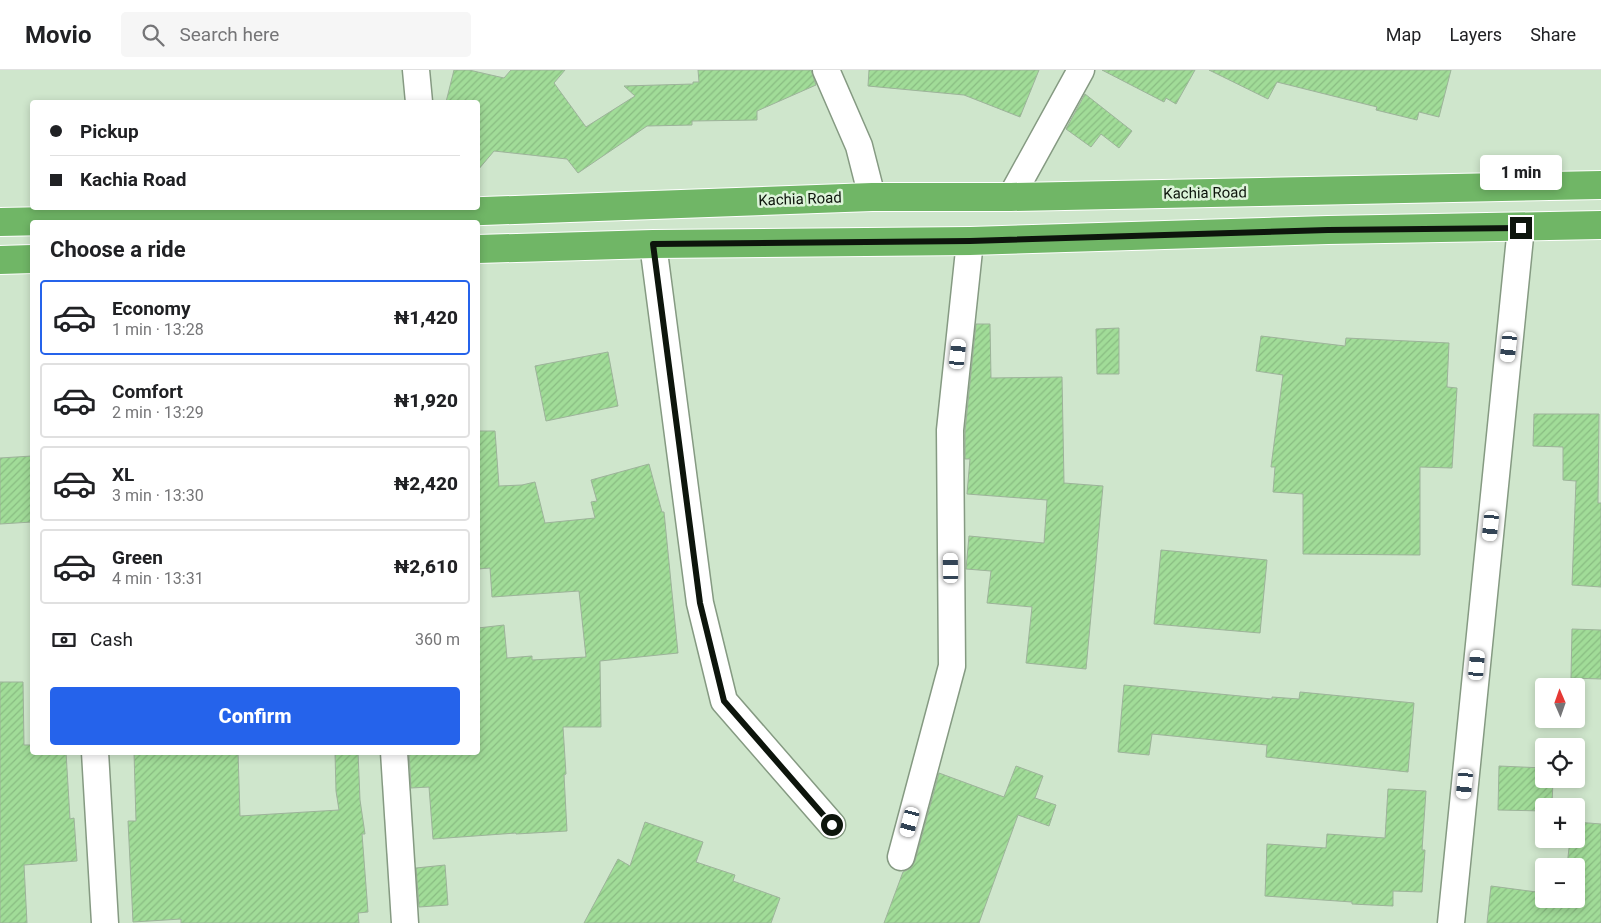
<!DOCTYPE html>
<html lang="en">
<head>
<meta charset="utf-8">
<style>
	body { margin:0; font-family:Roboto,sans-serif; background:#f6f6f6; color:#202124; height:100vh; display:flex; flex-direction:column; font-size:19px; white-space:nowrap }
	* { box-sizing:border-box; margin:0 }
	p { font-size:16px; color:#757577 }
	.icon { flex:none; width:28px; height:28px; fill:none; stroke:currentColor; stroke-width:2; stroke-linecap:round; stroke-linejoin:round }
	.map { position:relative; flex:1; overflow:hidden }
	.sheet { position:absolute; left:30px; top:150px; width:450px; height:535px; display:flex; flex-direction:column; background:#fff; border-radius:5px; box-shadow:0 2px 8px #0003 }
	.sheet>* { flex:none }
	.top-card { position:absolute; left:30px; top:30px; width:450px; height:110px; border-radius:5px; box-shadow:0 2px 8px #0003; display:grid; align-content:center; height:110px; padding:0 20px; background:#fff }
	.needle { width:32px; rotate:358deg }
	.tools { position:absolute; left:1535px; top:608px; display:grid; gap:10px }
	.tools a { display:grid; place-items:center; width:50px; height:50px; border-radius:5px; background:#fff; box-shadow:0 2px 8px #0003; font-size:25px }
	.end { position:absolute; width:22px; height:22px; margin:-11px; border:6px solid #0d150c; background:#fff; box-shadow:0 0 0 2px #fff }
	.from { border-radius:50% }
	.bubble { position:absolute; height:35px; border-radius:5px; background:#fff; box-shadow:0 2px 8px #0003; font-size:16px; font-weight:800; line-height:35px; text-align:center }
	.car { position:absolute; width:15px; height:30px; margin:-15px -8px; border-radius:6px; box-shadow:0 0 4px 1px #0007; background:linear-gradient(#fff 24%,#345 0 40%,#fff 0 76%,#345 0 86%,#fff 0) }
	.top-card b { display:flex; align-items:center; gap:18px; height:48px; font-size:19px }
	.top-card b+b { border-top:1px solid #e0e0e0 }
	.top-card i { width:12px; height:12px; background:#202124 }
	ul { padding:0; list-style:none }
	li { display:flex; align-items:center; gap:15px; height:75px; margin:0 10px 8px; padding:0 10px; border:2px solid #e0e0e0; border-radius:5px }
	li div { flex:1 }
	li b { display:block; font-size:19px }
	li em { font-style:normal; font-weight:800 }
	li.on { border-color:#2563eb }
	li>.icon { width:45px; height:45px; stroke-width:1.5 }
	h2 { padding:0 20px; font-size:22px; line-height:60px }
	.pay { display:flex; align-items:center; gap:12px; height:55px; padding:0 20px; font-size:19px }
	.pay p { margin-inline-start:auto }
	.cta { display:flex; gap:10px; margin-top:auto; padding:10px 20px }
	.cta a { flex:1; height:58px; border-radius:5px; background:#2563eb; color:#fff; font-size:20px; font-weight:800; line-height:58px; text-align:center }
	header { display:flex; align-items:center; gap:30px; box-sizing:border-box; height:70px; padding:0 25px; background:#fff; border-bottom:1px solid #e0e0e0 }
	header strong { font-size:24px }
	nav { display:flex; gap:28px; margin-inline-start:auto; font-size:18px }
	.search { width:350px; height:45px; background:#f6f6f6; display:flex; align-items:center; gap:12px; box-sizing:border-box; padding:0 18px; border-radius:5px; color:#757577; font-size:19px }
	.map>svg:first-child { display:block }
</style>
</head>
<body>
<header>
<strong>Movio</strong>
<div class="search"><svg class="icon" aria-label="search" viewBox="0 0 24 24"><circle cx="10" cy="10" r="6"/><path d="M15 15l6 6"/></svg>Search here</div>
<nav><a>Map</a><a>Layers</a><a>Share</a></nav>
</header>
<div class="map">
<svg width="1601" height="853" viewBox="0 0 1601 853">
	<defs>
		<pattern id="building-hatch" width="6" height="6" patternUnits="userSpaceOnUse" patternTransform="scale(1.25)"><rect width="6" height="6" fill="#a1dc98"/><path d="M-1 1l2-2M0 6l6-6M5 7l2-2" fill="none" stroke="#89bc82"/></pattern>
	</defs>
	<rect width="100%" height="100%" fill="#cfe6cc"/>
	<g fill="url(#building-hatch)" stroke="#9db39a">
		<path d="M454 0H469L504 8 511 0H565L554 13 586 57 635 26 624 16 693 14V12H699L698 0H811L816 15 757 41V50L692 51V55L647 56 578 103 567 89 494 81 478 100V32H446Z"/>
		<path d="M869 0H1039L1020 47 964 25 868 16Z"/>
		<path d="M1102 0H1195L1176 34 1166 28 1164 32Z"/>
		<path d="M1209 0H1451L1439 47 1419 42 1417 50 1376 40 1377 37 1277 12 1268 29Z"/>
		<path d="M1085 24 1132 61 1119 78 1101 64 1091 77 1066 59Z"/>
		<path d="M976 254H990L991 308 1062 307 1064 413 1103 416 1086 599 1026 593 1032 537 987 533 991 501 966 499 969 466 1044 473 1047 430 967 424 970 389H965V361Z"/>
		<path d="M1119 258V304H1097L1096 259Z"/>
		<path d="M1261 266 1345 276 1346 268 1449 273 1447 317 1457 318 1452 398 1420 397V485L1303 484V424L1273 422 1275 397H1271L1283 305 1256 301Z"/>
		<path d="M608 282 618 336 546 351 535 296Z"/>
		<path d="M1534 344H1599L1598 433H1601V517L1572 515 1576 411 1563 410V377L1533 376Z"/>
		<path d="M478 361H495L499 416 522 415 535 412 545 453 595 448 591 432 597 431 591 410 649 394 662 442H664L678 583 600 591 601 657H563L566 704 564 705 567 761 516 764V763L433 769 429 717 411 718 409 682H478V558L504 555 507 588 532 586V590L586 587 579 521 492 527 490 498 478 499Z"/>
		<path d="M32 386V452L0 454V388Z"/>
		<path d="M1161 480 1267 490 1260 563 1154 554Z"/>
		<path d="M1572 559 1601 560V609L1571 608Z"/>
		<path d="M0 612H23L24 675H32V682H66L70 749 74 748 77 791 24 795 27 853H0Z"/>
		<path d="M1124 615 1272 629V627L1299 629 1300 622 1414 633 1408 702 1266 687 1267 675 1152 664 1149 685 1118 682Z"/>
		<path d="M134 682H238L240 746 339 740 336 721 335 682H358L360 730 365 764H362L368 842 358 843 359 853H181V849L133 852 128 751H136Z"/>
		<path d="M1016 696 1043 706 1035 728 1056 735 1049 756 1018 745 979 853H884L903 802 911 798 915 791 939 703 1004 727Z"/>
		<path d="M1499 696 1544 698V709H1553L1552 736H1544V741L1498 740Z"/>
		<path d="M1388 719 1426 721 1422 780H1425L1422 822 1393 821V836L1352 834V832L1265 826 1267 774 1326 778 1327 764 1385 768Z"/>
		<path d="M645 752 703 772 696 792 735 805 733 811 780 828 771 853H584L618 789 630 796Z"/>
		<path d="M1576 752 1601 754V853H1487L1491 816 1544 823V829H1576V796H1567L1570 769H1576Z"/>
		<path d="M445 795 448 835 419 837 416 798Z"/>
	</g>
	<g fill="none" stroke-linecap="round" stroke-linejoin="round">
		<defs>
			<g id="minor">
				<path d="M416 0 419 32"/>
				<path d="M826 0 859 76 872 127"/>
				<path d="M1011 127 1081 0"/>
				<path d="M653 174 700 533 724 631 832 755"/>
				<path d="M95 682 105 853"/>
				<path d="M394 682 405 853"/>
				<path d="M901 787 952 596 950 360 970 171"/>
				<path d="M1451 853 1521 157"/>
			</g>
			<g id="trunk">
				<path d="M0 152 429 143 872 127H1011L1601 115"/>
				<path d="M478 179 653 174 970 171 1328 160 1601 155"/>
				<path d="M0 190 32 189"/>
			</g>
		</defs>
		<use href="#minor" stroke="#859a82" stroke-width="29"/>
		<use href="#trunk" stroke="#fff" stroke-width="30"/>
		<use href="#minor" stroke="#fff" stroke-width="26"/>
		<use href="#trunk" stroke="#70b666" stroke-width="28"/>
	</g>
	<g fill="none" stroke-linecap="round" stroke-linejoin="round">
		<path stroke="#0d150c" stroke-width="6" d="M832 755 724 631 700 533 653 174 970 171 1328 160 1521 158"/>
	</g>
	<g text-anchor="middle" dominant-baseline="central" stroke-width="5" stroke-linejoin="round" paint-order="stroke">
		<g font-size="15" fill="#0d150c" stroke="#dcf3d9">
			<text transform="translate(1205 123) rotate(-1)">Kachia Road</text>
			<text transform="translate(800 129) rotate(-2)">Kachia Road</text>
		</g>
	</g>
</svg>
<div class="tools">
<a><svg class="needle" viewBox="-14 -14 28 28"><path d="M0-13l5 13h-10z" fill="#e53935"/><path d="M0 13l5-13h-10z" fill="#757577"/></svg></a>
<a><svg class="icon" aria-label="locate" viewBox="0 0 24 24"><circle cx="12" cy="12" r="6"/><path d="M12 2v4M12 18v4M2 12h4M18 12h4"/></svg></a>
<a>+</a>
<a>−</a>
</div>
<i class="end from" style="left:832px;top:755px"></i>
<i class="end" style="left:1521px;top:158px"></i>
<div class="bubble" style="left:1480px;top:85px;width:82px">1 min</div>
<i class="car" style="left:1509px;top:277px;rotate:186deg"></i>
<i class="car" style="left:958px;top:284px;rotate:6deg"></i>
<i class="car" style="left:1491px;top:456px;rotate:186deg"></i>
<i class="car" style="left:951px;top:498px;rotate:359deg"></i>
<i class="car" style="left:1477px;top:595px;rotate:5deg"></i>
<i class="car" style="left:1465px;top:714px;rotate:186deg"></i>
<i class="car" style="left:910px;top:752px;rotate:195deg"></i>
<div class="top-card">
<b><i class="from"></i>Pickup</b>
<b><i></i>Kachia Road</b>
</div>
<section class="sheet">
<h2>Choose a ride</h2>
<ul>
<li class="on"><svg class="icon" aria-label="car" viewBox="0 0 24 24"><path d="M5 17H2v-5l4-1 3-4h7l3 4 3 1v5h-3M9 17h6M6 11h13"/><circle cx="7" cy="17" r="2"/><circle cx="17" cy="17" r="2"/></svg><div><b>Economy</b><p>1 min · 13:28</p></div><em>₦1,420</em></li>
<li><svg class="icon" aria-label="car" viewBox="0 0 24 24"><path d="M5 17H2v-5l4-1 3-4h7l3 4 3 1v5h-3M9 17h6M6 11h13"/><circle cx="7" cy="17" r="2"/><circle cx="17" cy="17" r="2"/></svg><div><b>Comfort</b><p>2 min · 13:29</p></div><em>₦1,920</em></li>
<li><svg class="icon" aria-label="car" viewBox="0 0 24 24"><path d="M5 17H2v-5l4-1 3-4h7l3 4 3 1v5h-3M9 17h6M6 11h13"/><circle cx="7" cy="17" r="2"/><circle cx="17" cy="17" r="2"/></svg><div><b>XL</b><p>3 min · 13:30</p></div><em>₦2,420</em></li>
<li><svg class="icon" aria-label="car" viewBox="0 0 24 24"><path d="M5 17H2v-5l4-1 3-4h7l3 4 3 1v5h-3M9 17h6M6 11h13"/><circle cx="7" cy="17" r="2"/><circle cx="17" cy="17" r="2"/></svg><div><b>Green</b><p>4 min · 13:31</p></div><em>₦2,610</em></li>
</ul>
<div class="pay"><svg class="icon" aria-label="cash" viewBox="0 0 24 24"><path d="M3 7h18v10H3z"/><circle cx="12" cy="12" r="2"/></svg>Cash<p>360 m</p></div>
<div class="cta"><a>Confirm</a></div>
</section>
</div>
</body>
</html>
